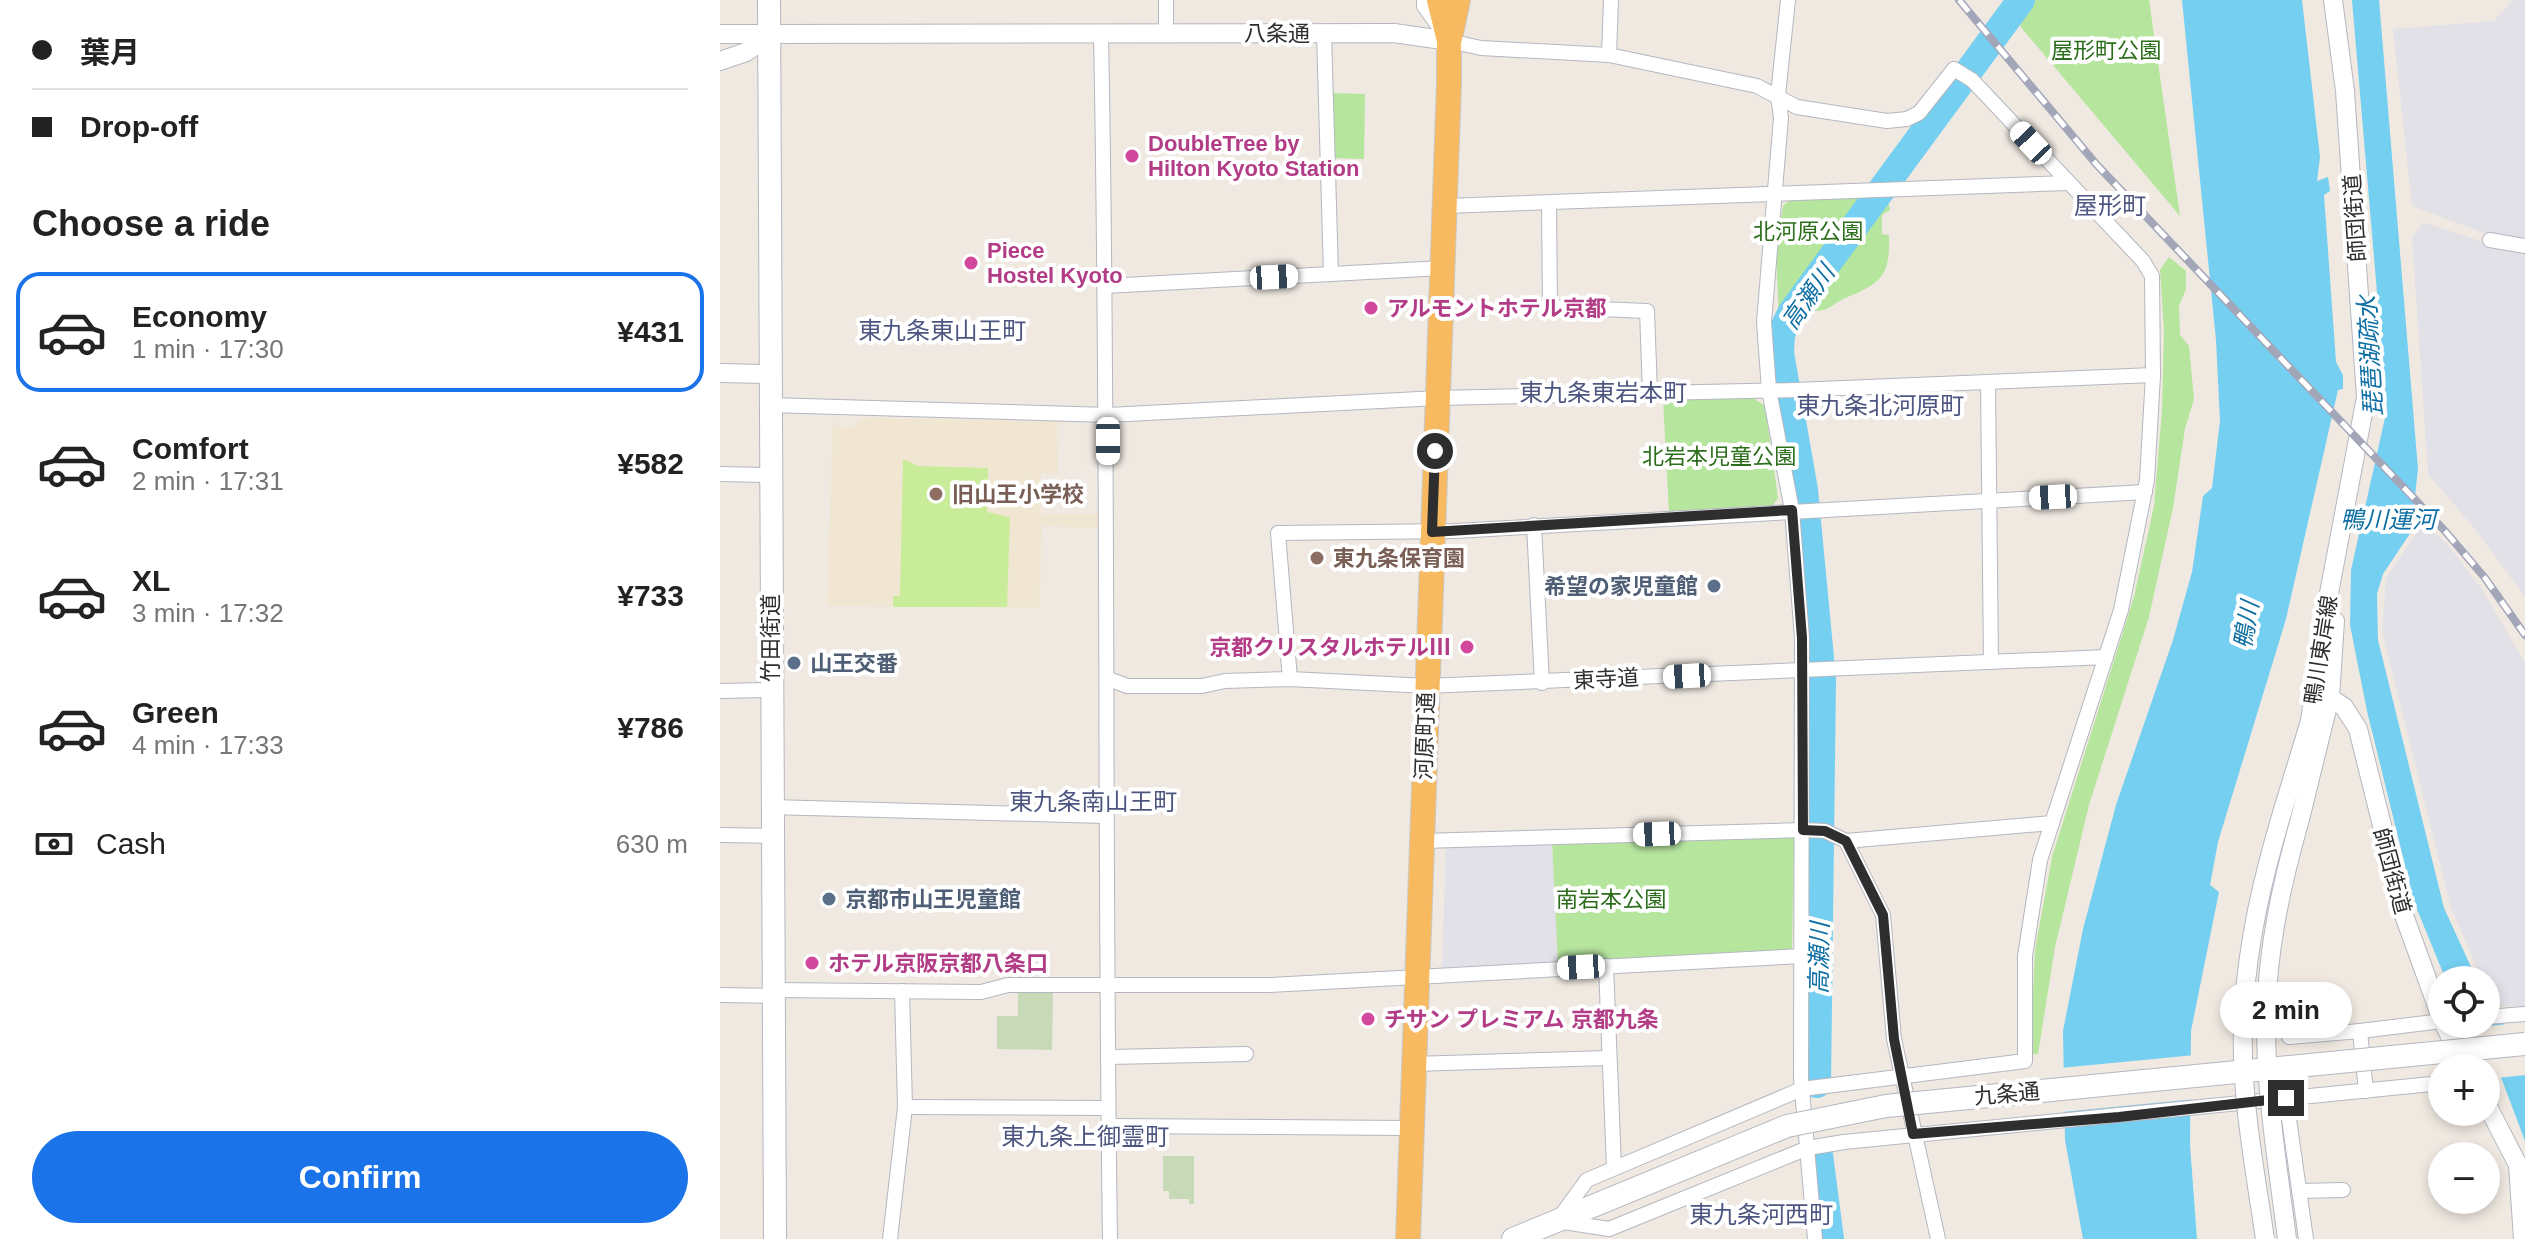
<!DOCTYPE html>
<html lang="en">
<head>
<meta charset="utf-8">
<style>
	body { margin:0; font-family:Helvetica,"Noto Sans JP",sans-serif; background:#f2f2f2; color:#222; height:100vh; display:flex; flex-direction:column; font-size:30px; white-space:nowrap }
	* { box-sizing:border-box; margin:0 }
	p { font-size:26px; color:#767676 }
	.icon { flex:none; width:44px; height:44px; fill:none; stroke:currentColor; stroke-width:2; stroke-linecap:round; stroke-linejoin:round }
	.map { position:relative; flex:1; overflow:hidden }
	.drawer { display:flex; flex-direction:column; background:#fff; width:720px }
	.drawer>* { flex:none }
	.guide { display:grid; align-content:center; height:176px; padding:0 32px; background:#fff }
	.fabs { position:absolute; left:1708px; top:966px; display:grid; gap:16px }
	.fabs a { display:grid; place-items:center; width:72px; height:72px; border-radius:50%; background:#fff; box-shadow:0 4px 12px #0003; font-size:40px }
	.end { position:absolute; width:36px; height:36px; margin:-18px; border:10px solid #2e2e2e; background:#fff; box-shadow:0 0 0 4px #fff }
	.from { border-radius:50% }
	.bubble { position:absolute; height:56px; border-radius:28px; background:#fff; box-shadow:0 4px 12px #0003; font-size:26px; font-weight:700; line-height:56px; text-align:center }
	.car { position:absolute; width:24px; height:48px; margin:-24px -12px; border-radius:10px; box-shadow:0 0 6px 2px #0007; background:linear-gradient(#fff 24%,#345 0 40%,#fff 0 76%,#345 0 86%,#fff 0) }
	.guide b { display:flex; align-items:center; gap:28px; height:76px; font-size:30px }
	.guide b+b { border-top:2px solid #e0e0e0 }
	.guide i { width:20px; height:20px; background:#222 }
	ul { padding:0; list-style:none }
	li { display:flex; align-items:center; gap:24px; height:120px; margin:0 16px 12px; padding:0 16px; border:4px solid transparent; border-radius:24px }
	li div { flex:1 }
	li b { display:block; font-size:30px }
	li em { font-style:normal; font-weight:700 }
	li.on { border-color:#1a73e8 }
	li>.icon { width:72px; height:72px; stroke-width:1.5 }
	h2 { padding:0 32px; font-size:36px; line-height:96px }
	.pay { display:flex; align-items:center; gap:20px; height:88px; padding:0 32px; font-size:30px }
	.pay p { margin-inline-start:auto }
	.cta { display:flex; gap:16px; margin-top:auto; padding:16px 32px }
	.cta a { flex:1; height:92px; border-radius:48px; background:#1a73e8; color:#fff; font-size:32px; font-weight:700; line-height:92px; text-align:center }
	main { display:flex; flex:1; min-height:0 }
	.map>svg:first-child { display:block }
</style>
</head>
<body>
<main>
<section class="drawer">
<div class="guide">
<b><i class="from"></i>葉月</b>
<b><i></i>Drop-off</b>
</div>
<h2>Choose a ride</h2>
<ul>
<li class="on"><svg class="icon" aria-label="car" viewBox="0 0 24 24"><path d="M5 17H2v-5l4-1 3-4h7l3 4 3 1v5h-3M9 17h6M6 11h13"/><circle cx="7" cy="17" r="2"/><circle cx="17" cy="17" r="2"/></svg><div><b>Economy</b><p>1 min · 17:30</p></div><em>¥431</em></li>
<li><svg class="icon" aria-label="car" viewBox="0 0 24 24"><path d="M5 17H2v-5l4-1 3-4h7l3 4 3 1v5h-3M9 17h6M6 11h13"/><circle cx="7" cy="17" r="2"/><circle cx="17" cy="17" r="2"/></svg><div><b>Comfort</b><p>2 min · 17:31</p></div><em>¥582</em></li>
<li><svg class="icon" aria-label="car" viewBox="0 0 24 24"><path d="M5 17H2v-5l4-1 3-4h7l3 4 3 1v5h-3M9 17h6M6 11h13"/><circle cx="7" cy="17" r="2"/><circle cx="17" cy="17" r="2"/></svg><div><b>XL</b><p>3 min · 17:32</p></div><em>¥733</em></li>
<li><svg class="icon" aria-label="car" viewBox="0 0 24 24"><path d="M5 17H2v-5l4-1 3-4h7l3 4 3 1v5h-3M9 17h6M6 11h13"/><circle cx="7" cy="17" r="2"/><circle cx="17" cy="17" r="2"/></svg><div><b>Green</b><p>4 min · 17:33</p></div><em>¥786</em></li>
</ul>
<div class="pay"><svg class="icon" aria-label="cash" viewBox="0 0 24 24"><path d="M3 7h18v10H3z"/><circle cx="12" cy="12" r="2"/></svg>Cash<p>630 m</p></div>
<div class="cta"><a>Confirm</a></div>
</section>
<div class="map">
<svg width="1805" height="1239" viewBox="0 0 1805 1239">
	<rect width="100%" height="100%" fill="#efe9e1"/>
	<g fill="#e3e1e8">
		<path d="M1793 0H1805V240L1772 236 1692 206 1673 29 1774 21Z"/>
		<path d="M1703 222 1770 244 1805 249V597L1755 529 1708 474 1692 237Z"/>
		<path d="M1707 527 1729 546 1763 591 1805 663V1006H1780L1757 968 1731 908 1662 631 1666 578 1700 528Z"/>
		<path d="M832 840 838 964 722 969 726 844Z"/>
	</g>
	<path fill="#f0e6d1" d="M140 418 337 421 338 474 321 473V514H381V528L322 526 319 608 107 606 113 421 119 427H134Z"/>
	<g fill="#b6e59e">
		<path d="M1313 0H1429L1460 216 1300 26Z"/>
		<path d="M613 93 645 94 644 159 614 158Z"/>
		<path d="M1167 196 1170 210 1162 215V234L1169 235C1170 273 1164 282 1130 296 1106 306 1114 312 1084 311Z"/>
		<path d="M1148 198 1059 318 1056 254 1063 206 1069 200Z"/>
		<path d="M1449 257 1466 271V289L1459 306 1460 335 1469 346 1474 399 1465 429 1453 508 1429 617 1369 805 1335 947 1318 1054 1310 1055 1315 950 1332 857 1414 597 1434 506 1442 410 1444 331 1440 270Z"/>
		<path d="M1030 396 1045 406 1058 498 1053 505 949 512 943 399Z"/>
		<path d="M1074 838 1072 950 838 964 832 840Z"/>
	</g>
	<g fill="#c8d9b8">
		<path d="M298 991 333 992 332 1050 277 1049V1016H298Z"/>
		<path d="M443 1156H474V1204H469V1199H449V1191H443Z"/>
	</g>
	<path fill="#c9ec9a" d="M183 459 198 466 268 468 267 512 290 517 287 607H173V596H180Z"/>
	<g fill="#75cff0">
		<path d="M1462 0H1582L1600 157 1597 181 1608 177 1610 191 1604 195 1616 362 1623 375V389L1618 390 1566 619 1498 842 1490 885 1499 892 1471 1031 1470 1145 1477 1239H1363L1345 1140 1343 1031 1363 929 1396 805 1453 640 1472 572 1483 496 1492 488 1500 421 1496 340Z"/>
		<path d="M1632 0H1659L1698 469 1691 532 1663 574 1657 594 1658 640 1724 908 1757 980H1726L1694 902 1647 711 1630 625 1631 570 1667 409Z"/>
		<path d="M1766 994 1805 1058V1141L1782 1080 1750 1024H1766Z"/>
	</g>
	<g fill="#efe9e1">
		<path d="M1789 1024 1805 1051V1075L1777 1078 1748 1028Z"/>
		<path d="M1475 1055 1476 1099 1342 1112 1340 1068Z"/>
	</g>
	<g fill="none" stroke-linecap="round" stroke-linejoin="round">
		<g stroke="#75cff0" stroke-width="28">
			<path d="M1097 1084 1102 679 1084 490 1060 353 1061 334 1071 313 1301 0"/>
			<path d="M1099 1155 1110 1239"/>
		</g>
		<defs>
			<g id="minor">
				<path d="M446 0V34"/>
				<path d="M704 0V6L721 30"/>
				<path d="M1068 0 1058 95 1061 118 1044 322 1049 390 1072 510 1082 638 1081 1078 1095 1239"/>
				<path d="M604 33 611 274"/>
				<path d="M381 34C389 436 384 837 390 1239"/>
				<path d="M729 41 761 48 889 55 1037 86 1077 107 1167 121 1187 119 1199 113 1234 69 1252 80 1423 261 1432 276 1433 375 1427 480 1401 610 1320 860 1305 956V1061L1082 1089 867 1180 837 1221 889 1229 1088 1148 1124 1142 1722 1083"/>
				<path d="M889 55 891 0"/>
				<path d="M829 203 830 307 927 311 930 392"/>
				<path d="M726 206 1347 183"/>
				<path d="M1770 240 1805 246"/>
				<path d="M385 286 723 268"/>
				<path d="M1268 382 1271 662"/>
				<path d="M50 405 388 415 718 398 1076 390 1433 375"/>
				<path d="M0 474 50 475"/>
				<path d="M814 525 822 683"/>
				<path d="M389 679 407 686H482L505 681 570 679 707 686 1386 657"/>
				<path d="M570 679 558 533 735 531 1425 492"/>
				<path d="M0 691 50 690"/>
				<path d="M51 807 384 816"/>
				<path d="M0 835 51 836"/>
				<path d="M701 841 1083 830 1105 831 1126 841 1332 823"/>
				<path d="M1126 841 1163 915 1174 1039 1218 1239"/>
				<path d="M886 966 894 1167"/>
				<path d="M53 990 261 992 288 985H548L1082 956"/>
				<path d="M0 995 53 996"/>
				<path d="M1766 1017 1805 1014"/>
				<path d="M1569 1037 1640 1031"/>
				<path d="M390 1057 526 1054"/>
				<path d="M693 1064 889 1058"/>
				<path d="M1646 1091 1640 1031 1722 1021"/>
				<path d="M1566 1098 1586 1239"/>
				<path d="M185 1107 388 1108"/>
				<path d="M388 1126 690 1128"/>
				<path d="M1579 1191 1623 1190"/>
				<path d="M170 1239 185 1107 182 991"/>
			</g>
			<g id="tertiary">
				<path d="M0 34 674 33 729 41"/>
				<path d="M0 61 26 52 49 36"/>
				<path d="M0 373 50 374"/>
				<path d="M1596 689 1624 707 1638 729 1685 918 1722 1020"/>
				<path d="M1562 813 1590 721 1607 604 1646 397 1625 91 1613 0"/>
				<path d="M1580 819 1610 697 1615 621"/>
				<path d="M1724 1024 1746 1068"/>
				<path d="M1766 1103 1798 1165 1803 1239"/>
			</g>
			<g id="secondary">
				<path d="M49 0 55 1239"/>
				<path d="M793 1239 1067 1126"/>
			</g>
			<g id="trunk">
				<path d="M730 38 738 0"/>
				<path d="M688 1239 729 83V41L719 0"/>
			</g>
		</defs>
		<use href="#minor" stroke="#b4b7c1" stroke-width="16"/>
		<use href="#tertiary" stroke="#b4b7c1" stroke-width="20"/>
		<use href="#secondary" stroke="#b4b7c1" stroke-width="24"/>
		<use href="#trunk" stroke="#c9c9c9" stroke-width="26"/>
		<use href="#minor" stroke="#fff" stroke-width="14"/>
		<use href="#tertiary" stroke="#fff" stroke-width="18"/>
		<use href="#secondary" stroke="#fff" stroke-width="22"/>
		<use href="#trunk" stroke="#f8ba60" stroke-width="24"/>
		<defs>
			<path id="rail" d="M1239 0 1377 165 1725 531 1765 578 1805 635"/>
		</defs>
		<use href="#rail" stroke="#a3a6b8" stroke-width="8"/>
		<use href="#rail" stroke="#fff" stroke-width="5" stroke-dasharray="15" stroke-linecap="butt"/>
		<defs>
			<g id="tertiary-bridge">
				<path d="M1545 1239C1534 1163 1518 1083 1524 1006 1528 940 1543 877 1562 813"/>
				<path d="M1567 1239C1558 1168 1546 1096 1546 1025 1546 954 1561 886 1580 819"/>
			</g>
			<path id="secondary-bridge" d="M1067 1126 1166 1106 1805 1044"/>
		</defs>
		<use href="#tertiary-bridge" stroke="#b4b7c1" stroke-width="20" stroke-linecap="butt"/>
		<use href="#secondary-bridge" stroke="#b4b7c1" stroke-width="24" stroke-linecap="butt"/>
		<use href="#tertiary-bridge" stroke="#fff" stroke-width="18"/>
		<use href="#secondary-bridge" stroke="#fff" stroke-width="22"/>
	</g>
	<g fill="none" stroke-linecap="round" stroke-linejoin="round">
		<path stroke="#2e2e2e" stroke-width="10" d="M715 451 712 532 1072 510 1082 638 1083 830 1105 831 1126 841 1163 915 1174 1039 1193 1134 1399 1117 1566 1098"/>
	</g>
	<g fill="#d1479c" stroke="#fff" stroke-width="3">
		<circle cx="412" cy="156" r="8"/>
		<circle cx="251" cy="263" r="8"/>
		<circle cx="651" cy="308" r="8"/>
		<circle cx="747" cy="647" r="8"/>
		<circle cx="92" cy="963" r="8"/>
		<circle cx="648" cy="1019" r="8"/>
	</g>
	<g fill="#8d6e63" stroke="#fff" stroke-width="3">
		<circle cx="216" cy="494" r="8"/>
		<circle cx="597" cy="558" r="8"/>
	</g>
	<g fill="#5c6f8a" stroke="#fff" stroke-width="3">
		<circle cx="994" cy="586" r="8"/>
		<circle cx="74" cy="663" r="8"/>
		<circle cx="109" cy="899" r="8"/>
	</g>
	<g text-anchor="middle" dominant-baseline="central" stroke-width="8" stroke-linejoin="round" paint-order="stroke">
		<g font-size="22" fill="#2e2e2e" stroke="#fff">
			<text x="557" y="33">八条通</text>
			<text transform="translate(1635 218) rotate(-94)">師団街道</text>
			<text transform="translate(50 638) rotate(-90)">竹田街道</text>
			<text transform="translate(1601 650) rotate(-81)">鴨川東岸線</text>
			<text transform="translate(886 679) rotate(-3)">東寺道</text>
			<text transform="translate(705 736) rotate(-88)">河原町通</text>
			<text transform="translate(1672 871) rotate(75)">師団街道</text>
			<text transform="translate(1287 1094) rotate(-5)">九条通</text>
		</g>
		<g font-size="22" fill="#2c6e1b" stroke="#fff">
			<text x="1386" y="50">屋形町公園</text>
			<text x="1088" y="231">北河原公園</text>
			<text x="999" y="456">北岩本児童公園</text>
			<text x="891" y="899">南岩本公園</text>
		</g>
		<g font-size="22" font-weight="bold" fill="#b23c85" stroke="#fff" text-anchor="start">
			<text x="428" y="143">DoubleTree by<tspan x="428" dy="25">Hilton Kyoto Station</tspan></text>
			<text x="267" y="250">Piece<tspan x="267" dy="25">Hostel Kyoto</tspan></text>
			<text x="667" y="308">アルモントホテル京都</text>
			<text x="731" y="647" text-anchor="end">京都クリスタルホテルⅢ</text>
			<text x="108" y="963">ホテル京阪京都八条口</text>
			<text x="664" y="1019">チサン プレミアム 京都九条</text>
		</g>
		<g font-size="22" font-weight="bold" fill="#785e54" stroke="#fff" text-anchor="start">
			<text x="232" y="494">旧山王小学校</text>
			<text x="613" y="558">東九条保育園</text>
		</g>
		<g font-size="22" font-weight="bold" fill="#4e5e75" stroke="#fff" text-anchor="start">
			<text x="978" y="586" text-anchor="end">希望の家児童館</text>
			<text x="90" y="663">山王交番</text>
			<text x="125" y="899">京都市山王児童館</text>
		</g>
		<g font-size="24" fill="#4d5680" stroke="#fff">
			<text x="1390" y="205">屋形町</text>
			<text x="222" y="330">東九条東山王町</text>
			<text x="883" y="392">東九条東岩本町</text>
			<text x="1160" y="405">東九条北河原町</text>
			<text x="373" y="801">東九条南山王町</text>
			<text x="365" y="1136">東九条上御霊町</text>
			<text x="1041" y="1214">東九条河西町</text>
		</g>
		<g font-size="24" font-style="italic" fill="#0d6fa3" stroke="#fff">
			<text transform="translate(1088 297) rotate(-55)">高瀬川</text>
			<text transform="translate(1650 356) rotate(-93)">琵琶湖疏水</text>
			<text x="1668" y="519">鴨川運河</text>
			<text transform="translate(1526 625) rotate(-80)">鴨川</text>
			<text transform="translate(1099 958) rotate(-89)">高瀬川</text>
		</g>
	</g>
</svg>
<div class="fabs">
<a><svg class="icon" aria-label="locate" viewBox="0 0 24 24"><circle cx="12" cy="12" r="6"/><path d="M12 2v4M12 18v4M2 12h4M18 12h4"/></svg></a>
<a>+</a>
<a>−</a>
</div>
<i class="end from" style="left:715px;top:451px"></i>
<i class="end" style="left:1566px;top:1098px"></i>
<div class="bubble" style="left:1500px;top:982px;width:132px">2 min</div>
<i class="car" style="left:1311px;top:143px;rotate:317deg"></i>
<i class="car" style="left:554px;top:277px;rotate:87deg"></i>
<i class="car" style="left:388px;top:441px;rotate:180deg"></i>
<i class="car" style="left:1333px;top:497px;rotate:267deg"></i>
<i class="car" style="left:967px;top:676px;rotate:267deg"></i>
<i class="car" style="left:937px;top:834px;rotate:268deg"></i>
<i class="car" style="left:861px;top:967px;rotate:267deg"></i>
</div>
</main>
</body>
</html>
